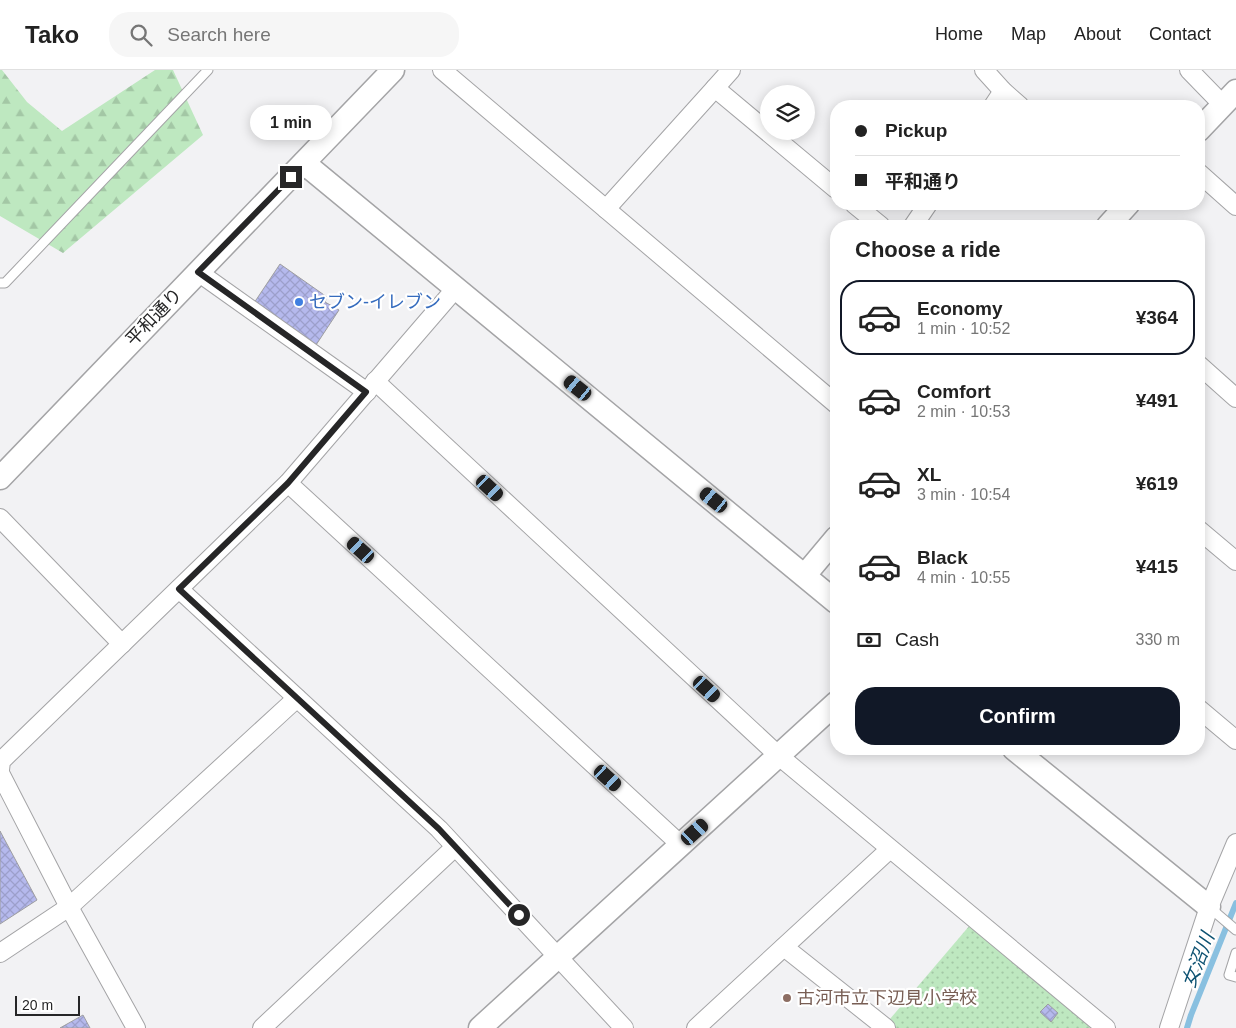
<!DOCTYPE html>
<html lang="en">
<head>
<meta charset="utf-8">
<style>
	body { margin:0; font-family:Arial,"Noto Sans JP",sans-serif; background:#f6f6f6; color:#222; height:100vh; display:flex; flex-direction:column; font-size:19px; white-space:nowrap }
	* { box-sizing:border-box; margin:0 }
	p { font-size:16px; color:#767676 }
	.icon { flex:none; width:28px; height:28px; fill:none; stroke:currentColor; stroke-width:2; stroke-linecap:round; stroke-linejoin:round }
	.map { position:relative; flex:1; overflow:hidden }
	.panel { position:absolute; left:830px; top:150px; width:375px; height:535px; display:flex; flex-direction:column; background:#fff; border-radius:20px; box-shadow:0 2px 12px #0003 }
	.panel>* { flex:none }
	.hud { position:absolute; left:830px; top:30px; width:375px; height:110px; border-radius:20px; box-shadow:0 2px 12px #0003; display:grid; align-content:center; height:110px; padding:0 25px; background:#fff }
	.tools { position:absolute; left:760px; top:15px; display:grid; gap:10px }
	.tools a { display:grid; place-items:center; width:55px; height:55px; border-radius:50%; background:#fff; box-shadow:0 2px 12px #0003; font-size:25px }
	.scale { position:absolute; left:15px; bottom:12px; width:65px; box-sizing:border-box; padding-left:5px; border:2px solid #262627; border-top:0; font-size:14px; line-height:18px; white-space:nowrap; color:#262627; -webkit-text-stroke:4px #fff; paint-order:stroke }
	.end { position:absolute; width:22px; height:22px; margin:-11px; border:6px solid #262627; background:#fff; box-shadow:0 0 0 2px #fff }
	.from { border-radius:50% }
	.bubble { position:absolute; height:35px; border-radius:18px; background:#fff; box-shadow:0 2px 12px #0003; font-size:16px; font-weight:800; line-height:35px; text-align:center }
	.car { position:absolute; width:15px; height:30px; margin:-15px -8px; border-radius:6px; box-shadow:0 0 4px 1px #0007; background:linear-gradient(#222 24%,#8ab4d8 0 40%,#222 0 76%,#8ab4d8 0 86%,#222 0) }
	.hud b { display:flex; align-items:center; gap:18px; height:48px; font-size:19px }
	.hud b+b { border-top:1px solid #e0e0e0 }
	.hud i { width:12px; height:12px; background:#222 }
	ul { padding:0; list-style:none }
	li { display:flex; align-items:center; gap:15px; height:75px; margin:0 10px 8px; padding:0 15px; border:2px solid transparent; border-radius:20px }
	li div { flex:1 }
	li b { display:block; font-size:19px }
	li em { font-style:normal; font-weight:800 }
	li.selected { border-color:#111827 }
	li>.icon { width:45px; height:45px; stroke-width:1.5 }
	h2 { padding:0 25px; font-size:22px; line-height:60px }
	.pay { display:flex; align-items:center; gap:12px; height:55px; padding:0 25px; font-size:19px }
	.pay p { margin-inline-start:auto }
	.cta { display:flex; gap:10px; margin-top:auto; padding:10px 25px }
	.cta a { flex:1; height:58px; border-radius:20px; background:#111827; color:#fff; font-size:20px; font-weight:800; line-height:58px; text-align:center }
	header { display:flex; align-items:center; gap:30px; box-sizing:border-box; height:70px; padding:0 25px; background:#fff; border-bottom:1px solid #e0e0e0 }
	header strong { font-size:24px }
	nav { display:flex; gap:28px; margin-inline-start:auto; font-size:18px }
	.search { width:350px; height:45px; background:#f6f6f6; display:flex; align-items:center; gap:12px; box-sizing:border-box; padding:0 18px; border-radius:20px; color:#767676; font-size:19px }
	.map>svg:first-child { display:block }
</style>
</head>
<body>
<header>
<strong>Tako</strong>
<div class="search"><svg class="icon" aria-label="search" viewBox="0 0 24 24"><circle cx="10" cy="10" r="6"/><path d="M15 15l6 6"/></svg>Search here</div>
<nav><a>Home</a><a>Map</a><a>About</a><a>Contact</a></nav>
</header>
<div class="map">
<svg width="1236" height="958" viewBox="0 0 1236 958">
	<defs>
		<pattern id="forest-firs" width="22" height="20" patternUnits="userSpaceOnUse" patternTransform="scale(1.25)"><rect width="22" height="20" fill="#bee8c0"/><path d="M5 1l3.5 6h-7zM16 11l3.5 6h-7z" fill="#a3c7a5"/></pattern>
		<pattern id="park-dots" width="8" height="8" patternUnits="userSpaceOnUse" patternTransform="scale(1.25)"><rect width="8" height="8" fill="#bee8c0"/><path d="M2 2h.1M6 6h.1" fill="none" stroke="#a3c7a5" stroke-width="1.8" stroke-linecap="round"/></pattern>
		<pattern id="building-cross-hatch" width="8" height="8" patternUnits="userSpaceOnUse" patternTransform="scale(1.25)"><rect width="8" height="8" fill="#b5b9ed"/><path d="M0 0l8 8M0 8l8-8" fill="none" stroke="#9c9fcb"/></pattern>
	</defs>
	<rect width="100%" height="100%" fill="#f2f2f4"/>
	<path fill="url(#forest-firs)" d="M0 0H2L27 32 62 61 155 0H173L203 65 63 183 0 146Z"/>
	<path fill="url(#park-dots)" d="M976 848 1106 958H886L884 956Z"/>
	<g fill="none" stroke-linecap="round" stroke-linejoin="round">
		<path stroke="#89c0e0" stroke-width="6" d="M1187 958 1191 945 1236 833"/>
	</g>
	<g fill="url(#building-cross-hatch)" stroke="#9e9ea0">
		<path d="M280 194 327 227 325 232 339 240 316 275 254 233Z"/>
		<path d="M0 761 37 830 0 854Z"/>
		<path d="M1048 934 1058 943 1051 952 1040 942Z"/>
		<path d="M83 945 90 958H60Z"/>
	</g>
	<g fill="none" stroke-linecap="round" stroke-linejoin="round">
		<defs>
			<g id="service">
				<path d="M0 213H5L208 0"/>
				<path d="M1209 837 1236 860"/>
				<path d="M1236 883 1229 905 1236 907"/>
			</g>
			<g id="minor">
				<path d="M442 0 836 334"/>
				<path d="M984 0 1003 21 1020 36"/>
				<path d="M1189 0 1223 35"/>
				<path d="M715 18 731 0"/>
				<path d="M993 36 1003 21"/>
				<path d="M1199 103 1236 136"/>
				<path d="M854 134 881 156"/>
				<path d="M606 139 715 18 836 119"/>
				<path d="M913 156 928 134"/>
				<path d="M198 202 367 322"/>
				<path d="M1199 295 1236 328"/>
				<path d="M375 311 779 686 1106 958"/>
				<path d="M288 413 681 775"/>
				<path d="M0 448 122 574"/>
				<path d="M1199 460 1236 491"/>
				<path d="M179 519 439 759 624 958"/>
				<path d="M1199 639 1236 670"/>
				<path d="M0 700 1 691 288 413 456 218"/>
				<path d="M0 703 69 837 136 958"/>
				<path d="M784 877 886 958"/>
				<path d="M0 883 69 837 297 628"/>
				<path d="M262 958 455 777"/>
				<path d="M696 958 890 779"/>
				<path d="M1169 958 1209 837 1236 773"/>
			</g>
			<g id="tertiary">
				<path d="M1199 60 1236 21"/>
				<path d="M304 93 836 532"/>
				<path d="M1108 156 1128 134"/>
				<path d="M0 408 393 0"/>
				<path d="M805 505 836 468"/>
				<path d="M1014 679 1209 837"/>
				<path d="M480 958 836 633"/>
			</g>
		</defs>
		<use href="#service" stroke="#a4a4a6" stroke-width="11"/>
		<use href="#minor" stroke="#a4a4a6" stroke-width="20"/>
		<use href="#tertiary" stroke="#a4a4a6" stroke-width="25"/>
		<use href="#service" stroke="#fff" stroke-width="9"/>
		<use href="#minor" stroke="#fff" stroke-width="18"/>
		<use href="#tertiary" stroke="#fff" stroke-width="22"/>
	</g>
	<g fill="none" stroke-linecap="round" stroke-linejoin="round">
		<path stroke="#262627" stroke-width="6" d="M291 107 198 202 366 322 288 413 179 519 439 759 519 845"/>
	</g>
	<circle fill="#3f7fe0" stroke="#fff" stroke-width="2" cx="299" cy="232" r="5"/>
	<circle fill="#8d6e63" stroke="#fff" stroke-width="2" cx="787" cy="928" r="5"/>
	<g text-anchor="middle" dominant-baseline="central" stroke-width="4.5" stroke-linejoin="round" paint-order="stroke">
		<g font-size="18" fill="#366cbe" stroke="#fff" text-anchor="start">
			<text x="309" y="232">セブン-イレブン</text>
		</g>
		<g font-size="18" fill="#262627" stroke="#fff">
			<text transform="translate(154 247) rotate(-46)">平和通り</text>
		</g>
		<g font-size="18" fill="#785e54" stroke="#fff" text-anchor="start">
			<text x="797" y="928">古河市立下辺見小学校</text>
		</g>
		<g font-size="19" font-style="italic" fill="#0d5272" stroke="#fff">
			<text transform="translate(1198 890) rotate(-69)">女沼川</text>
		</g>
	</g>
</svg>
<div class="tools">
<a><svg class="icon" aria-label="layers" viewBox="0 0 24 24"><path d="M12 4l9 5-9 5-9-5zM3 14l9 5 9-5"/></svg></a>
</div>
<div class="scale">20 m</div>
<i class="end from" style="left:519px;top:845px"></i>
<i class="end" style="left:291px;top:107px"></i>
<div class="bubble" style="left:250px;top:35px;width:82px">1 min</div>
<i class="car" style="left:578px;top:318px;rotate:309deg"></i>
<i class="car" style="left:490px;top:418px;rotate:133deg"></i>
<i class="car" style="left:714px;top:430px;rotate:309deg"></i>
<i class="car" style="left:361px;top:480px;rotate:312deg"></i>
<i class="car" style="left:707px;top:619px;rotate:133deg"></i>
<i class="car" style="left:608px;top:708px;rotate:132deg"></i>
<i class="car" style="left:695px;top:762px;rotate:48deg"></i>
<div class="hud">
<b><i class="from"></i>Pickup</b>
<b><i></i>平和通り</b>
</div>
<section class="panel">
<h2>Choose a ride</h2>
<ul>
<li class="selected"><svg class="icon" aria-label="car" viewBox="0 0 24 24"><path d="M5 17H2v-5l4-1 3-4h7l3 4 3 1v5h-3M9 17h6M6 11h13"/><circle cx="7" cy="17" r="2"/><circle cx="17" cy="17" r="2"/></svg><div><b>Economy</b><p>1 min · 10:52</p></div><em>¥364</em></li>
<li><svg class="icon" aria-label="car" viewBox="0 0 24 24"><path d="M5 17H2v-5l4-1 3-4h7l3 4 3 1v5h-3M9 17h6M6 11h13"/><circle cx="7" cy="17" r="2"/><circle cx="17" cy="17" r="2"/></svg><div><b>Comfort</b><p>2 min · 10:53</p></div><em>¥491</em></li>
<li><svg class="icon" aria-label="car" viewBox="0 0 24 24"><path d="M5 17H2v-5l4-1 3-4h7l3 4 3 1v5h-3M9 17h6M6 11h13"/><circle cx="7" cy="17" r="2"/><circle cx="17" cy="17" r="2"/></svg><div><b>XL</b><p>3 min · 10:54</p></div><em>¥619</em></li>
<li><svg class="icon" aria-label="car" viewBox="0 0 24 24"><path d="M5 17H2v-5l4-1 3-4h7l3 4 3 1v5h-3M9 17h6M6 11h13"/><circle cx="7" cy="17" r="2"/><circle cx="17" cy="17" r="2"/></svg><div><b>Black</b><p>4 min · 10:55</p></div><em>¥415</em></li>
</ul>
<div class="pay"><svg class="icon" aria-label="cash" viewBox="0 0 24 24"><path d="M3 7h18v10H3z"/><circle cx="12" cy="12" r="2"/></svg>Cash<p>330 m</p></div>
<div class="cta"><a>Confirm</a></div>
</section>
</div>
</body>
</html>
